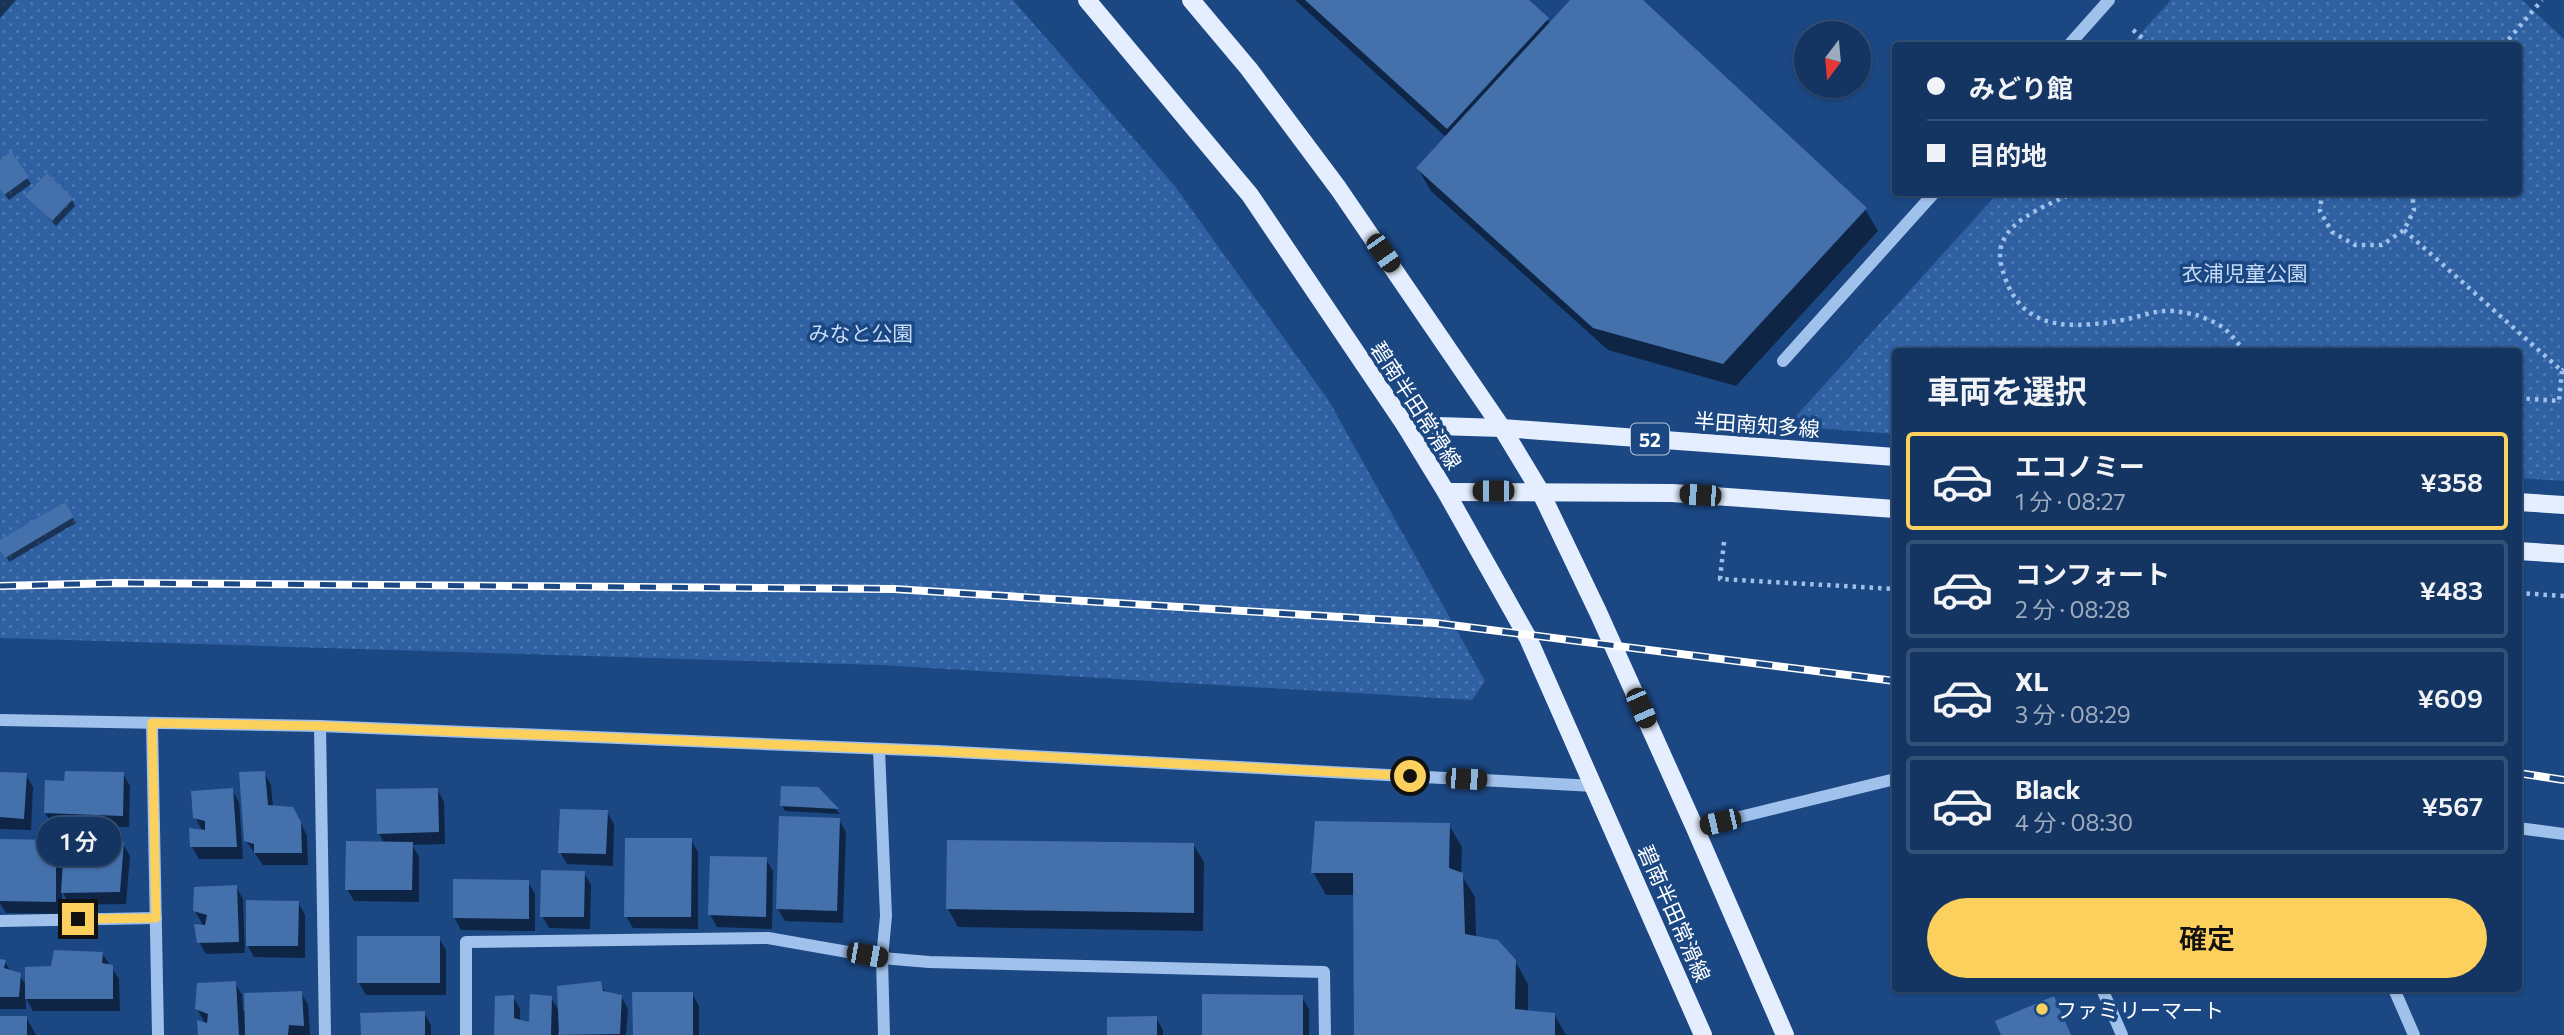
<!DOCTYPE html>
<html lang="ja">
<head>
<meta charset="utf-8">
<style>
	body { margin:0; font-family:Commissioner,"Noto Sans JP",sans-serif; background:#21406b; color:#f1f3f6; height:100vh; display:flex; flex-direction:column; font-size:26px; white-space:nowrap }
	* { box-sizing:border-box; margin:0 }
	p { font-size:23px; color:#9dabbe }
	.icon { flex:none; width:38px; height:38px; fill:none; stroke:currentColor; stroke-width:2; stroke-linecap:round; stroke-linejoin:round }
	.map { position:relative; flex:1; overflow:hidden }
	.drawer { position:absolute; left:1892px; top:348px; width:630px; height:644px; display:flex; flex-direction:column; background:#143562; border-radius:7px; box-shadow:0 2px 5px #0004,0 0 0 2px #335077 }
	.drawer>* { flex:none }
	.guide { position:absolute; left:1892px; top:42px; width:630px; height:154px; border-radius:7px; box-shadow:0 2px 5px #0004,0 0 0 2px #335077; display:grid; align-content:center; height:154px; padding:0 35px; background:#143562 }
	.needle { width:46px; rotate:196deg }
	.controls { position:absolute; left:1794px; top:21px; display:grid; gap:14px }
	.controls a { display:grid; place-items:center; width:77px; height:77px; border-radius:50%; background:#143562; box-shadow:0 2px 5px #0004,0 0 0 2px #335077; font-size:35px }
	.end { position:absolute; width:32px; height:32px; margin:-16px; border:9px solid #fcd05d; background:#111; box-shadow:0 0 0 4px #111 }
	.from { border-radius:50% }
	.bubble { position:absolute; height:49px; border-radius:24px; background:#143562; box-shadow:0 2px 5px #0004,0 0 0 2px #335077; font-size:23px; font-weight:600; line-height:49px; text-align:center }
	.car { position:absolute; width:21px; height:42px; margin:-21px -10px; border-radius:9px; box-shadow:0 0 5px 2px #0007; background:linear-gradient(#222 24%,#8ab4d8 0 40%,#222 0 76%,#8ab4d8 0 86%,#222 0) }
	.guide b { display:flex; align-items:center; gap:24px; height:66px; font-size:26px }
	.guide b+b { border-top:2px solid #335077 }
	.guide i { width:18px; height:18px; background:#f1f3f6 }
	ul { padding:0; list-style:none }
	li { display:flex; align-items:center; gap:21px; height:98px; margin:0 14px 10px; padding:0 21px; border:4px solid #335077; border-radius:7px }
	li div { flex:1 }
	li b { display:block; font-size:26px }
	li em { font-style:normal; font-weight:600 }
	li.active { border-color:#fcd05d }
	li>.icon { width:63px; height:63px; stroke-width:1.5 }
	h2 { padding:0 35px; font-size:32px; line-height:84px }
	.primary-button { display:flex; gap:14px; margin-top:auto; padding:14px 35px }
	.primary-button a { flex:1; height:80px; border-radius:42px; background:#fcd05d; color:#111; font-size:28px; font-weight:600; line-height:80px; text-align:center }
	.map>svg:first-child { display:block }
</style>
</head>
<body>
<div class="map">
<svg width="2564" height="1035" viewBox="0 0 2564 1035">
	<defs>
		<pattern id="park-dots" width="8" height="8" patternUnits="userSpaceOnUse" patternTransform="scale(1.75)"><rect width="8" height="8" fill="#2e60a2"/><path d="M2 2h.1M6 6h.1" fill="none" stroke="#4d78b0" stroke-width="1.8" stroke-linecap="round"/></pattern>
	</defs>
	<rect width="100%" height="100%" fill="#1b4783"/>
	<g fill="url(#park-dots)">
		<path d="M0 0H1013L1174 185 1329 401 1485 681 1472 700 880 665 0 638Z"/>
		<path d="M2171 0H2522L2564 39V481L2518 478V352H1895V434L1787 426 1998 193 2518 192V46L2130 45Z"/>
	</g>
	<g fill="#0007">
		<path d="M0 0H16L0 18Z"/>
		<path d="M1295 0H1527L1551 24 1573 0H1640L1865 209 1878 231 1736 386 1608 350 1431 191 1418 169 1447 138Z"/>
		<path d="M11 154 31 184 9 200 0 188V162Z"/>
		<path d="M27 196 72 200 75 206 56 226Z"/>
		<path d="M65 504 76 523 9 562 0 542Z"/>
		<path d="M0 773 26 775 33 787 31 830 0 829Z"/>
		<path d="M264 773 271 785 273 807 300 821 307 836 308 865H263L246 841Z"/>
		<path d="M123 774 130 786 129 827 53 825 45 813 66 783Z"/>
		<path d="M817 788 840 814 785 811 782 805Z"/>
		<path d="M437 789 444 802 445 844 412 845 419 856V902L354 901 347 889 384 844 379 833Z"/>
		<path d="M232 790 239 802 243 859H199L192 847 203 832 195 817Z"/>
		<path d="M607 812 614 824 613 866 567 864 560 852Z"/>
		<path d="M839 820 846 832 843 923 785 921 778 909Z"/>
		<path d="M1449 825 1462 847 1461 874 1475 897 1476 938 1515 961 1528 984V1012L1554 1014 1566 1035H1356L1355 895H1326L1313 872Z"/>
		<path d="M691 840 698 852V929L633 928 626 916Z"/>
		<path d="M0 841 55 842 65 859 123 844 130 856 126 904 70 905 62 891V914L6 913 0 903Z"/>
		<path d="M1193 844 1204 862 1203 931 958 927 948 909Z"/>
		<path d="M766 859 773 871 772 929 717 927 710 914Z"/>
		<path d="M584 873 591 885 590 929 549 928 542 916Z"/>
		<path d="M528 882 535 894V931L461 930 454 917Z"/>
		<path d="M236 887 243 899 245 953 206 954 199 942 204 927 195 911Z"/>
		<path d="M298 902 305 915V958L254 957 245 941Z"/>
		<path d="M439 938 446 950V995H366L359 983Z"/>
		<path d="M102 953 119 979 120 1011H33L26 998V1009H0V961L5 962 11 972 19 974 27 987 53 968Z"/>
		<path d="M235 983 242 995 243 1011 301 992 308 1005 310 1035H199L206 1025 197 1009Z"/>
		<path d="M600 983 606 993 621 996 628 1009 626 1035H560L558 1031V1035H495L513 997 520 1009V1022L531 1024 551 998 560 1013Z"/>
		<path d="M692 993 699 1006V1035H634Z"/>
		<path d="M1302 997 1309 1009V1035H1204Z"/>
		<path d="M424 1013 431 1025V1035H363Z"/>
		<path d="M0 1017H26L36 1035H0Z"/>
		<path d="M1156 1018 1163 1030V1035H1109Z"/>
	</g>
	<g fill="#4470ac">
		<path d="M1305 0H1529L1549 18 1447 129Z"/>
		<path d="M1570 0H1643L1867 208 1723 364 1593 328 1416 168Z"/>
		<path d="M11 151 29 177 4 195 0 189V160Z"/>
		<path d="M47 173 73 199 52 221 25 196Z"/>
		<path d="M65 502 74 517 5 558 0 550V540Z"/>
		<path d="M65 771 124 772 123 816 44 813 45 780 64 781Z"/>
		<path d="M265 771 268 805 293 807 301 822 302 853H254V844L244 841 239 772Z"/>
		<path d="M0 772 27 773 24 819 0 817Z"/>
		<path d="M781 786 818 787 839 809 780 806Z"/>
		<path d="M233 788 237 847H190L189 828 205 830V821L193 818 191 791Z"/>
		<path d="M438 788 439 832 377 834 376 789Z"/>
		<path d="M560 809 608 810 606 854 558 853Z"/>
		<path d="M779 816 840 818 837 911 776 909Z"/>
		<path d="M1315 821 1450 823 1449 868 1463 873 1465 934 1498 940 1516 960 1515 1009 1555 1013V1035H1354L1353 873H1311Z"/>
		<path d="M625 838H692L691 917H624Z"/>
		<path d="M0 839 56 840V902L0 901Z"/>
		<path d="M947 840 1194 843V913L946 909Z"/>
		<path d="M346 841 413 842 412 890H345Z"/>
		<path d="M64 842H124L120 892 61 893Z"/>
		<path d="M710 856 767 857 766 917 708 915Z"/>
		<path d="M541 870 585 871 584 917H540Z"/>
		<path d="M453 879 529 880V919L453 918Z"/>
		<path d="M237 885 239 942 197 943 194 924 205 925 207 915 193 911 194 887Z"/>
		<path d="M246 900 299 901 298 946H246Z"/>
		<rect x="357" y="936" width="83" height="47"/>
		<path d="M54 950 103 952 102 963 113 965V999H25V967L51 966Z"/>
		<path d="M0 959 6 960 4 968 21 973 19 997H0Z"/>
		<path d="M236 981 239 1035H198L197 1020 207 1023 208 1014 195 1009 197 983Z"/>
		<path d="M601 981 603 991 622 995 620 1034 559 1035 557 986Z"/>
		<path d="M302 991 304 1026 289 1025 288 1035H245L244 993Z"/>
		<path d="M632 992H693V1035H633Z"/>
		<path d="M530 994 552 996 551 1035H494L495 996 514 995V1018L529 1022Z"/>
		<path d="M1202 994 1303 995V1035H1202Z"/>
		<path d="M2054 996 2071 1035H2001L1995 1021Z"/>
		<path d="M425 1011V1035H361L360 1013Z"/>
		<rect x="0" y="1016" width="27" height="19"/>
		<path d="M1157 1016V1035H1107V1017Z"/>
	</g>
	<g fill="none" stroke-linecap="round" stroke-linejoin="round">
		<g stroke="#a0c1eb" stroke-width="4.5" stroke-dasharray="3.5 5" stroke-linecap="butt">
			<path d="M2133 30 2152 46"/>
			<path d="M2503 46 2542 0"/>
			<path d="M2075 192C2047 206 1992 223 2001 264 2016 328 2060 330 2117 321 2133 319 2149 312 2164 311 2174 310 2187 313 2196 315 2205 318 2218 323 2225 329 2233 336 2238 345 2247 352"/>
			<path d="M2322 192 2320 211 2332 232 2355 245H2382L2404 230 2414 210 2412 192"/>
			<path d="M2404 230 2562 371 2564 369"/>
			<path d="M2518 398 2559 401 2562 371"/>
			<path d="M1724 542 1720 579 1895 589"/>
			<path d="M2518 593 2564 596"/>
		</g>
		<g stroke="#a0c1eb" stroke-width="12">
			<path d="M2068 46 2109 0"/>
			<path d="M1783 361 1935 192"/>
			<path d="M0 720 320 726 937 751 1594 786"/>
			<path d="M152 723 158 1035"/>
			<path d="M320 726 325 1035"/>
			<path d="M879 750 886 916 882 958 884 1035"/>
			<path d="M1695 828 1895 779"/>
			<path d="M2518 828 2564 834"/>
			<path d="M0 921 156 918"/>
			<path d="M2102 989 2122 1035"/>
			<path d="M2394 989 2414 1035"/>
			<path d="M466 1035V942L768 938 882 958 929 962 1324 972 1325 1035"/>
		</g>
		<g stroke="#e4eefe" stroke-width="18">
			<path d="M1087 0 1250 195 1405 425 1446 492 1528 638 1703 1035"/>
			<path d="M1191 0 1249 69 1338 188 1502 428 1540 491 1598 612 1695 828 1785 1035"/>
			<path d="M1405 425 1502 428 1895 457"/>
			<path d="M1446 492 1672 493 1895 509"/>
			<path d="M2518 502 2564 505"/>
			<path d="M2518 551 2564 554"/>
		</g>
		<defs>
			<g id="rail">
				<path d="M0 586 117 583 894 589 1435 623 1895 681"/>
				<path d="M2518 773 2564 780"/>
			</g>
		</defs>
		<use href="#rail" stroke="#fff" stroke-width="8"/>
		<use href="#rail" stroke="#1b4783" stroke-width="5" stroke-dasharray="16" stroke-linecap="butt"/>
	</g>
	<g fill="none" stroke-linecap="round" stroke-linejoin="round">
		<path stroke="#fcd05d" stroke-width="9" d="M78 919 156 918 152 723 320 726 937 751 1410 776"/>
	</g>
	<circle fill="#fcd05d" stroke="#1b4783" stroke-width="2.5" cx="2042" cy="1009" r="7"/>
	<g text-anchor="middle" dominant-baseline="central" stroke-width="7" stroke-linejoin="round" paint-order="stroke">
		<rect fill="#1b4783" stroke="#bbc8da" stroke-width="2" x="1631" y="423.5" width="38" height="31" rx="5"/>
		<g font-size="19" font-weight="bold" fill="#fff">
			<text x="1650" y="439">52</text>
		</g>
		<g font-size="21" fill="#c5dbf8" stroke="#1b4783">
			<text x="2245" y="272">衣浦児童公園</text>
			<text x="861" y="332">みなと公園</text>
		</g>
		<g font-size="21" fill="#fff" stroke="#1b4783">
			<text transform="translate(1417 405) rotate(57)">碧南半田常滑線</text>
			<text transform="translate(1757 424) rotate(4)">半田南知多線</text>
			<text transform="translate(1675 913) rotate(66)">碧南半田常滑線</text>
		</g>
		<g font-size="21" fill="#fff" stroke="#1b4783" text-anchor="start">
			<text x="2056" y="1009">ファミリーマート</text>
		</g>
	</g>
</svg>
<div class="controls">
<a><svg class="needle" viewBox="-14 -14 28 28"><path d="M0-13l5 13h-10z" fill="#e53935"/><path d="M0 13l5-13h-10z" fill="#9dabbe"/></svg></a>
</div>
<i class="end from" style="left:1410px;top:776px"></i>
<i class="end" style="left:78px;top:919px"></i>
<div class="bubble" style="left:37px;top:817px;width:84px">1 分</div>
<i class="car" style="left:1383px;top:253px;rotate:145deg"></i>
<i class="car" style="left:1493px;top:491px;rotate:270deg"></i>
<i class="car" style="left:1700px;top:495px;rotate:274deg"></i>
<i class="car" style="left:1641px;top:708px;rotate:156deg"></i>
<i class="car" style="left:1466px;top:779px;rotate:93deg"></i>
<i class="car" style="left:1720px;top:822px;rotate:257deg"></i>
<i class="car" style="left:867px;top:955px;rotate:100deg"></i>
<div class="guide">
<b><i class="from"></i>みどり館</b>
<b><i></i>目的地</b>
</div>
<section class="drawer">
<h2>車両を選択</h2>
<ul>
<li class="active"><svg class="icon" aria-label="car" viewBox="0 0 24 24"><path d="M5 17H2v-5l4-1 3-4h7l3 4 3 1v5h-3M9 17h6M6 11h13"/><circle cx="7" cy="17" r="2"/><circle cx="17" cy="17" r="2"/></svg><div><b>エコノミー</b><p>1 分 · 08:27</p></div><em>¥358</em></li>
<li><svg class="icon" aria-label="car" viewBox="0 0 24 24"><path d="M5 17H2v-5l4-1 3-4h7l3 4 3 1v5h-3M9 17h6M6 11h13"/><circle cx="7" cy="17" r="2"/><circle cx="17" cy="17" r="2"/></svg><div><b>コンフォート</b><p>2 分 · 08:28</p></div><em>¥483</em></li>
<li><svg class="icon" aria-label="car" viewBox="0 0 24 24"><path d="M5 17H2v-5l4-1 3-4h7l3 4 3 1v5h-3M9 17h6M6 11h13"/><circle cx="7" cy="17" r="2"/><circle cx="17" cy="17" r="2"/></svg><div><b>XL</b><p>3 分 · 08:29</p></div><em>¥609</em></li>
<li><svg class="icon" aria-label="car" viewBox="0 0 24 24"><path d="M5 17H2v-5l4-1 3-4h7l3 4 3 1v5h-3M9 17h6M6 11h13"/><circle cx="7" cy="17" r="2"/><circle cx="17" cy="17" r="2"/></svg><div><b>Black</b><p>4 分 · 08:30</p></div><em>¥567</em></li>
</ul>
<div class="primary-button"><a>確定</a></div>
</section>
</div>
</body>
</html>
